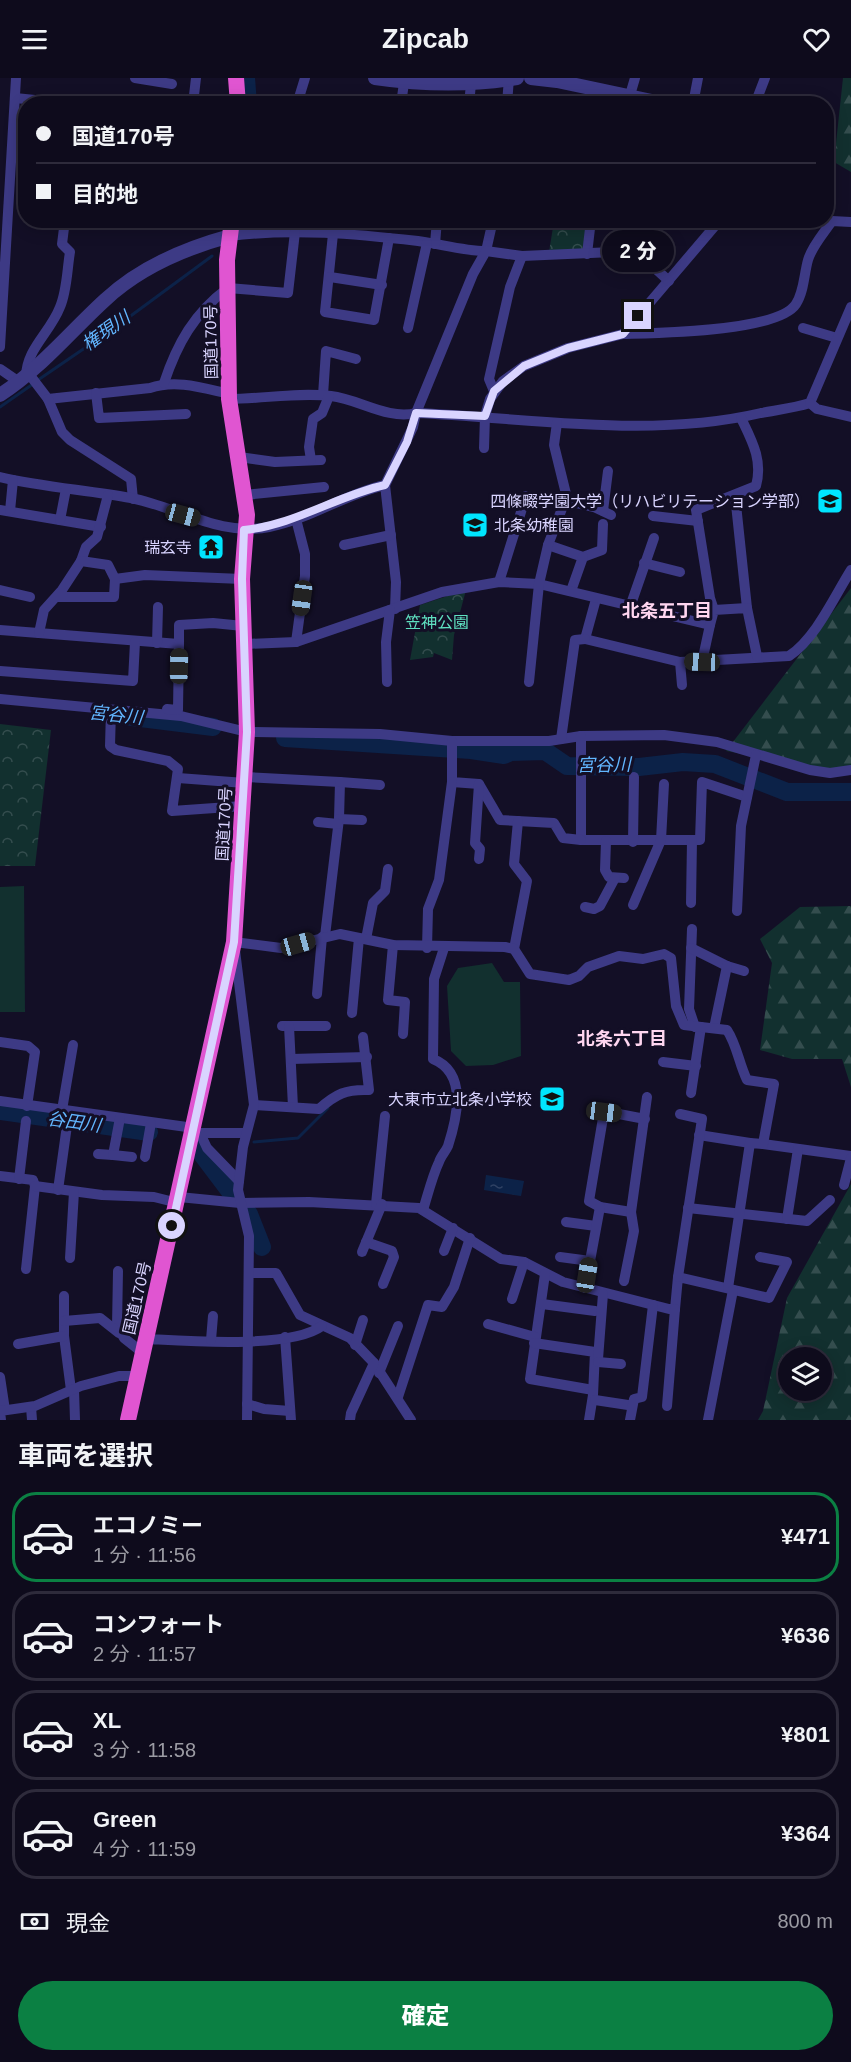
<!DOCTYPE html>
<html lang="ja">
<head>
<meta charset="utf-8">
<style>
	body { margin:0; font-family:Arial,"Noto Sans JP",sans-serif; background:#1c1929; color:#f1f3f6; height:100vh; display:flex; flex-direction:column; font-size:22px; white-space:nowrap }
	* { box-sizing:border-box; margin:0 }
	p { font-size:20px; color:#9b9ba3 }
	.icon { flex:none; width:33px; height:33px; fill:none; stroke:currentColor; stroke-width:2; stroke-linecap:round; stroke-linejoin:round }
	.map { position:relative; height:1342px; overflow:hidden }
	.drawer { display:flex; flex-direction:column; background:#0e0b1c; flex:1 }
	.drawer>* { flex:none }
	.guide { position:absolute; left:18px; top:18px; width:816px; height:132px; border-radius:24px; box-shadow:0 3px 15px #0003,0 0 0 2px #2e2b3b; display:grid; align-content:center; height:132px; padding:0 18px; background:#0e0b1c }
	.buttons { position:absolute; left:778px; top:1269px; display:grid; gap:12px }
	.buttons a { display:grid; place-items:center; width:54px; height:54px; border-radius:50%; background:#0e0b1c; box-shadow:0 3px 15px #0003,0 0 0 2px #2e2b3b; font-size:30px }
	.end { position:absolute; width:27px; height:27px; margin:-14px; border:8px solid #d9d4ff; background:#111; box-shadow:0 0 0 3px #111 }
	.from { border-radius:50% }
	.bubble { position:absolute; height:42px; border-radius:21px; background:#0e0b1c; box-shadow:0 3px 15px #0003,0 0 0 2px #2e2b3b; font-size:20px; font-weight:800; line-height:42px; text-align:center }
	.car { position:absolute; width:18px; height:36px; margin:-18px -9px; border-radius:8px; box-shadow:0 0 4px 2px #0007; background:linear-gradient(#222 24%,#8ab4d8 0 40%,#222 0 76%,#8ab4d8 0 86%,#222 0) }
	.guide b { display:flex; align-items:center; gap:21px; height:57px; font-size:22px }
	.guide b+b { border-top:2px solid #2e2b3b }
	.guide i { width:15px; height:15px; background:#f1f3f6 }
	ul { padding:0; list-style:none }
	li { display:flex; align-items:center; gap:18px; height:90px; margin:0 12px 9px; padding:0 6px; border:3px solid #2e2b3b; border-radius:24px }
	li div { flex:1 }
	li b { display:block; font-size:22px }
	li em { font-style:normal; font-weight:800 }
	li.active { border-color:#0b8043 }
	li>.icon { width:54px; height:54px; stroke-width:1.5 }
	h2 { padding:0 18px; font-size:27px; line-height:72px }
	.pay { display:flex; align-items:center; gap:15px; height:66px; padding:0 18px; font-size:22px }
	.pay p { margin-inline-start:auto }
	.button { display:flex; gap:12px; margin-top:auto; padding:12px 18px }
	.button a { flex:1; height:69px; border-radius:36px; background:#0b8043; color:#fff; font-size:24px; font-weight:800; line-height:69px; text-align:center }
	header { display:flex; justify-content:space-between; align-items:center; height:78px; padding:0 18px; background:#0e0b1c; font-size:27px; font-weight:800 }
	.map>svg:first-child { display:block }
</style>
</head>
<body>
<header><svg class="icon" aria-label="menu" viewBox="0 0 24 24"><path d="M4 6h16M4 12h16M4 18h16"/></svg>Zipcab<svg class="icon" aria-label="heart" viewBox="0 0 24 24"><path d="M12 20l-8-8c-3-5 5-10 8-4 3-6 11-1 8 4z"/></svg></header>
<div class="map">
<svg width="851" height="1342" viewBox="0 0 851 1342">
	<defs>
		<pattern id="forest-firs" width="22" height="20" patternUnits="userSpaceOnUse" patternTransform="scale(1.5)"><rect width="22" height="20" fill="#12302f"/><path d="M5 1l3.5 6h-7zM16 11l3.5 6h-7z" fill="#344d4e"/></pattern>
		<pattern id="park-crowns" width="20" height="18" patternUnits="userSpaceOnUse" patternTransform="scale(1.5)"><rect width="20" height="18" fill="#12302f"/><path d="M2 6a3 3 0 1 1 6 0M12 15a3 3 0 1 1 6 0" fill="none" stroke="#344d4e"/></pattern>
		<pattern id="water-ripples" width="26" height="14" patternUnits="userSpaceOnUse" patternTransform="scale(1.5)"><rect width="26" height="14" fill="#0c2248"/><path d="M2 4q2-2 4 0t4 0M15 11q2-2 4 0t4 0" fill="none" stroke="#2f4163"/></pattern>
	</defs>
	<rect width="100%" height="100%" fill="#130f26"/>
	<g fill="#12302f">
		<path d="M24 808 25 934H0V809Z"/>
		<path d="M492 885 504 904H520L521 978 493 987 466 988 451 973 447 908 458 890Z"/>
	</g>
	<g fill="url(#forest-firs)" fill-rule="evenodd">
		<path d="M843 0H851V94L834 84Z"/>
		<path d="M851 510V695L726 673Z"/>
		<path d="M851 828V1009L842 981H792L760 972 772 885 760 861 800 829Z"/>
		<path d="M851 1106V1342H758L763 1333 787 1220ZM789 1280H822V1312H789Z"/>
	</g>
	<g fill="url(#park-crowns)">
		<path d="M554 143H589L585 169 580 173 549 174Z"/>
		<path d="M466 512 454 557 452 582 434 575 433 579 410 582 420 527Z"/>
		<path d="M0 646 51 652 35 788H0Z"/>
	</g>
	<path fill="url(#water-ripples)" d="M486 1097 524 1103 521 1118 484 1112Z"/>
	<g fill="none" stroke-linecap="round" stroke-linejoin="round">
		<g stroke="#0c2248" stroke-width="3">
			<path d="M38 302 117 248 212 178"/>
			<path d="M0 329 33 306"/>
			<path d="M254 1064 298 1060 328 1030"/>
		</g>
		<g stroke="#0c2248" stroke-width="18">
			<path d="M246 0 248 26"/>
			<path d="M100 635 213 649"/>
			<path d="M285 660 471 672 504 677 511 674 545 673 567 688 639 689 683 684 715 686 787 714H851"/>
			<path d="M0 1033 149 1054"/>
			<path d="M195 1067 232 1116"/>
			<path d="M249 1136 262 1169"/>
		</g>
		<g stroke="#3d3a85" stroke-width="10">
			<path d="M135 0 172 6"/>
			<path d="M630 17 635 0"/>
			<path d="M15 20 75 26"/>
			<path d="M193 26 196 0"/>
			<path d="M297 26 305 0"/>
			<path d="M401 26 404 5"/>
			<path d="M469 26 471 6"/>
			<path d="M507 26 509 0"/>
			<path d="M693 26 698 0"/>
			<path d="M755 26 765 0"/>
			<path d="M333 156 325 234 374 242 389 160"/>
			<path d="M230 158C293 150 356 156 418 163 441 166 463 173 486 173L493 142"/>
			<path d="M435 166 437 142"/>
			<path d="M636 173 659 142"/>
			<path d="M587 176 591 142"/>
			<path d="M330 199 382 207"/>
			<path d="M408 250 427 165"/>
			<path d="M803 250 837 260"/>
			<path d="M623 256C656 255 778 254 796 226 804 214 804 196 808 182 812 168 824 155 832 143L851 144"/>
			<path d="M0 269 16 0"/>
			<path d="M0 291 19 304"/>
			<path d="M29 296 48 321 150 310C176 301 203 310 230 316"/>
			<path d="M26 299C26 271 50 255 60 229 67 213 67 192 70 174L62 166 65 142"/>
			<path d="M164 305C177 266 194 235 228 210L288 215 295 154"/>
			<path d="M494 313 489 301 510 209 522 178"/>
			<path d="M96 315 99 340 186 336"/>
			<path d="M323 317 326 273 356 281"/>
			<path d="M48 321 62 354 70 362 131 401 133 421"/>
			<path d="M229 321C263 321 297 314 331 318 359 321 387 342 416 335 530 340 649 361 761 335 777 332 794 330 810 325L851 229"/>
			<path d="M810 325 817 331 851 339"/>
			<path d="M557 345 554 367 568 424"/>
			<path d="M484 370 485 338 490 321 503 303 524 288 568 270 623 256 720 142"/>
			<path d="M239 379 275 384 321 382"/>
			<path d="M311 382 309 369 313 341 322 335 329 318"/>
			<path d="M0 399C43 409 88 412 131 420 177 429 221 459 269 449 310 441 345 416 385 407L413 349 416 335 473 196 486 173 522 178 636 173 669 203"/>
			<path d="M385 407 396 504 395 531"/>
			<path d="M245 417 324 409"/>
			<path d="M735 417 747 530"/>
			<path d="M558 421 594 429 611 437"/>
			<path d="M0 432 101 449"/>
			<path d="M10 433 13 402"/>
			<path d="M603 433 608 393"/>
			<path d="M653 438 698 443"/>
			<path d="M296 441 305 476V498L296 564"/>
			<path d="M60 442 66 411"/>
			<path d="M344 467 391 457"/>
			<path d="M548 467 583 479 602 472 603 446"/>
			<path d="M81 483 86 469 97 459 108 417"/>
			<path d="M644 485 680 494"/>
			<path d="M115 501 145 497 242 501"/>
			<path d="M499 504 526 418"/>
			<path d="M0 512 30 519"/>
			<path d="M571 513 583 479"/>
			<path d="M596 521 585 561 680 584 789 578C816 560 834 519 851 492"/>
			<path d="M630 529 654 460"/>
			<path d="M714 532 710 520 696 432 756 408C763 382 752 363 741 340"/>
			<path d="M0 552 179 566V547L213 545 243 548"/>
			<path d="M39 555 44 532 62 512 81 483 108 487 115 501 114 519H57"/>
			<path d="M157 565 158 529"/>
			<path d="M245 566 296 564 442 514 499 504 539 506 710 547 714 532 747 530 757 578"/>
			<path d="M680 584 682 607"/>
			<path d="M702 584 710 547"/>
			<path d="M0 593 133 603 135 564"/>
			<path d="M387 604 386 564 390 532"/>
			<path d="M529 604 539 506 548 467 563 428"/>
			<path d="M0 621 181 638 247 654 380 656 452 663H549L581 658 664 657 717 664 810 692 830 695 851 692"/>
			<path d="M167 631 178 632 179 566"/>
			<path d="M111 632 110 668 116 672 168 683 178 691 172 733 243 728"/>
			<path d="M581 658V762H700L702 704 747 719"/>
			<path d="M561 661 575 562 585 561"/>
			<path d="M452 663V704L479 706 500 742 554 745 563 760 581 762"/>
			<path d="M245 699 340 704 339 741 325 858"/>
			<path d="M178 700 245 705"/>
			<path d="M340 704 380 707"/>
			<path d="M339 741 362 742"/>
			<path d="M318 744 338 746"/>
			<path d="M606 763 605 792 609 799 624 800"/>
			<path d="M633 764 634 699"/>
			<path d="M479 781 480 771 475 765 479 706"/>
			<path d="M691 825 692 762"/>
			<path d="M633 827 661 762 664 706"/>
			<path d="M585 829 594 831 600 828 615 800"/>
			<path d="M737 833 741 748 756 677"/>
			<path d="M692 851 689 931 695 949"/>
			<path d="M366 861 373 825 385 813 388 791"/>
			<path d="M393 867 388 922 405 924 403 956"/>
			<path d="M427 870 428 831 439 802 452 704"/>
			<path d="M691 870 727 888 744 893"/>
			<path d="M514 871 527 803 514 786 518 743"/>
			<path d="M317 916 322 859"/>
			<path d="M352 935 359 860"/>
			<path d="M282 948H326"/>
			<path d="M289 948 293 1029"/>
			<path d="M714 950 727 888"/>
			<path d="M0 964 28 968 35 974 27 1028"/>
			<path d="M291 981 367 979"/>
			<path d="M663 984 696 988"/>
			<path d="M691 1015 701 949"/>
			<path d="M0 1023 194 1050"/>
			<path d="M254 1027 319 1031C336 1016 346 1011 369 1012L363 959"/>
			<path d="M62 1032 73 967"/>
			<path d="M598 1032 645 1041"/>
			<path d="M604 1034 589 1123 600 1129 631 1134"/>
			<path d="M195 1055H245"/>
			<path d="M200 1055 207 1070 239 1103"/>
			<path d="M699 1057 750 1065"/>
			<path d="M763 1066 851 1078"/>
			<path d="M98 1076 113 1077 120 1040"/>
			<path d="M113 1077 132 1079"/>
			<path d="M145 1079 151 1045"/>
			<path d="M0 1098 33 1102 35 1108 26 1191"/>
			<path d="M19 1101 26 1043"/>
			<path d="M844 1107 851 1080"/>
			<path d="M35 1108 102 1117 154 1119 178 1125"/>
			<path d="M58 1112 69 1033"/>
			<path d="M179 1119 240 1125 309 1124 419 1130 501 1181 524 1184 563 1204 669 1231H675L678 1199 769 1220 787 1184 760 1179"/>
			<path d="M376 1126 385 1038"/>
			<path d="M688 1130 807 1143 830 1122"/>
			<path d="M423 1132C428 1116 432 1099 439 1084 441 1078 446 1073 448 1068 457 1040 468 995 433 981L434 901 444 870"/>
			<path d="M787 1141 798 1071"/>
			<path d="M566 1144 596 1148"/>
			<path d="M366 1164 392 1173 394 1179 383 1206"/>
			<path d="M444 1173 453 1150"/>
			<path d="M362 1174 382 1126"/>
			<path d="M560 1179 590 1183"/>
			<path d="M70 1180 74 1114"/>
			<path d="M118 1193 117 1248 124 1260 143 1275"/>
			<path d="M249 1195H276L300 1237 350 1260 374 1285 411 1342"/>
			<path d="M545 1196 530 1301 593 1312"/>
			<path d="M678 1199 702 1041 680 1036"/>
			<path d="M624 1203 634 1153 631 1134 647 1019"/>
			<path d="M585 1210 600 1129"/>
			<path d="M64 1218V1258L71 1312"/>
			<path d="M512 1221 524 1184"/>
			<path d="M542 1226 595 1233"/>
			<path d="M64 1243 100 1240 119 1255"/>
			<path d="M488 1246 535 1259"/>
			<path d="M285 1259 291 1342"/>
			<path d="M147 1261C187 1263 291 1271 322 1248"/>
			<path d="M211 1262 213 1238"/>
			<path d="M534 1265 595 1274 593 1317 589 1342"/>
			<path d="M18 1266 64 1258"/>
			<path d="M355 1267 363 1242"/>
			<path d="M598 1281 603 1216"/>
			<path d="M598 1284 621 1286"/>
			<path d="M379 1295 398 1248"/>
			<path d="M0 1299 5 1332"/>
			<path d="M74 1311 75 1342"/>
			<path d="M398 1319 428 1227 442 1229 454 1209 470 1160"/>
			<path d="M595 1322 628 1327"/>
			<path d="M247 1326 264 1331 290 1333"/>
			<path d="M667 1328 675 1231"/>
			<path d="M31 1329 32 1342"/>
			<path d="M1 1342 0 1333 35 1328 81 1308 119 1298H137"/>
			<path d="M247 1342 249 1158 238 1112 243 1069 254 1027 234 864 281 870 340 856 393 867 505 869 514 871 530 896 569 902 579 898 588 889 619 878 643 881 664 876 671 880 676 928 684 947 727 952C737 967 739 986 747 1002L774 1006 763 1066 750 1065 728 1210"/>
			<path d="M350 1342 351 1335 374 1285"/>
			<path d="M630 1342 634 1321 642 1319 653 1227"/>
			<path d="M708 1342 733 1212"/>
		</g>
		<g stroke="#3d3a85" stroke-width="14">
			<path d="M375 0C423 7 469 8 517 0"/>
			<path d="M531 0 557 3 666 26"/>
			<path d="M0 317C40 291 70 254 105 222 139 190 186 170 230 158"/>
		</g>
		<g stroke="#e055d1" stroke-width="16">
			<path d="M236 0 238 26"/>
			<path d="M128 1342 234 864 247 654 242 501 247 437 229 321 227 182 232 142"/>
		</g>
	</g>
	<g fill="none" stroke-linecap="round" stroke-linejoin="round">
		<path stroke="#d9d4ff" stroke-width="8" d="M172 1148 234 864 247 654 242 501 244 452C295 447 336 418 385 407L407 364 416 335 485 338 494 313 524 288 568 270 623 256 638 238"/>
	</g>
	<defs>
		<symbol id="university-square" viewBox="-11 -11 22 22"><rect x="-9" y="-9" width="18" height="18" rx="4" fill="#00e5ff" stroke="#130f26"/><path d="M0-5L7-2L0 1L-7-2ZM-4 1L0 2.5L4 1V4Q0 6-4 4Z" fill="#111"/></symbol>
		<symbol id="school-square" viewBox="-11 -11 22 22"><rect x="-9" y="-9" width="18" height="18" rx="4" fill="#00e5ff" stroke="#130f26"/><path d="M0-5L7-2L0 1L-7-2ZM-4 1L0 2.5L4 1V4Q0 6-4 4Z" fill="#111"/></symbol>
		<symbol id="temple-square" viewBox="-11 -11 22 22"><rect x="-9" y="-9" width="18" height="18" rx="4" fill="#00e5ff" stroke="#130f26"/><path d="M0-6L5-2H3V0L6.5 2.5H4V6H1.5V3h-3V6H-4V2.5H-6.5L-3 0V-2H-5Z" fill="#111"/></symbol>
	</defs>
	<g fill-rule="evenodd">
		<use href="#university-square" x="815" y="408" width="30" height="30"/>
		<use href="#school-square" x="460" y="432" width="30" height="30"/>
		<use href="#temple-square" x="196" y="454" width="30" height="30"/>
		<use href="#school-square" x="537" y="1006" width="30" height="30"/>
	</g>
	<g text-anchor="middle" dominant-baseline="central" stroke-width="6" stroke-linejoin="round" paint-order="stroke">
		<g font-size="16" fill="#d9d4ff" stroke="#130f26">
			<text transform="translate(211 264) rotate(-91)">国道170号</text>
			<text transform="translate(224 746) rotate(-87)">国道170号</text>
			<text transform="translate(137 1220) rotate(-77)">国道170号</text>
		</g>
		<g font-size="16" fill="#d9d4ff" stroke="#130f26" text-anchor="end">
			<text x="810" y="423">四條畷学園大学（リハビリテーション学部）</text>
			<text x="494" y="447" text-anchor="start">北条幼稚園</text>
			<text x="192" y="469">瑞玄寺</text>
			<text x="532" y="1021">大東市立北条小学校</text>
		</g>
		<g font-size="16" fill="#5fe0c0" stroke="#130f26">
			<text x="437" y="544">笠神公園</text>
		</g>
		<g font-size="18" font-style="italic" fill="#62b6ff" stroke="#130f26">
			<text transform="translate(106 253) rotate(-35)">権現川</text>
			<text transform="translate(116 637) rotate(6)">宮谷川</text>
			<text transform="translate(604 687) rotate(-1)">宮谷川</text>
			<text transform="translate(74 1044) rotate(8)">谷田川</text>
		</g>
		<g font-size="18" font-weight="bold" fill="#ffd6f0" stroke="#130f26">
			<text x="667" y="533">北条五丁目</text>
			<text x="622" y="961">北条六丁目</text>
		</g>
	</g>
</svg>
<div class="buttons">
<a><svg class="icon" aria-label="layers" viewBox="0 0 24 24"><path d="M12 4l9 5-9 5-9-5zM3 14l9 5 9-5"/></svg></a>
</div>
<i class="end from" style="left:172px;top:1148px"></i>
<i class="end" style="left:638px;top:238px"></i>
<div class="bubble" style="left:602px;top:152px;width:72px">2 分</div>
<i class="car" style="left:183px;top:437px;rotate:105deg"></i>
<i class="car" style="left:302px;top:520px;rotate:188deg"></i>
<i class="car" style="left:702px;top:584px;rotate:272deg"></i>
<i class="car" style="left:179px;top:588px;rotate:1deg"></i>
<i class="car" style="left:298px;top:866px;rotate:74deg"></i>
<i class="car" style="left:604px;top:1034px;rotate:97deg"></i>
<i class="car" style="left:587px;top:1197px;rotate:9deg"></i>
<div class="guide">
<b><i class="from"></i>国道170号</b>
<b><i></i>目的地</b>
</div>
</div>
<section class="drawer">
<h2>車両を選択</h2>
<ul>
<li class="active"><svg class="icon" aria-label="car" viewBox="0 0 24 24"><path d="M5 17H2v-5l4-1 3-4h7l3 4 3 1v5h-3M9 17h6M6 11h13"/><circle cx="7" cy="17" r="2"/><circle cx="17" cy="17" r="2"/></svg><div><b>エコノミー</b><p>1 分 · 11:56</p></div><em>¥471</em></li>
<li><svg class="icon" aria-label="car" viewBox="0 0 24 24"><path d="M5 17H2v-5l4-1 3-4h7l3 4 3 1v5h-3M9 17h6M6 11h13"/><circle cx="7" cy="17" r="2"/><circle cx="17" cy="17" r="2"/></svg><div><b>コンフォート</b><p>2 分 · 11:57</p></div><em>¥636</em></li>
<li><svg class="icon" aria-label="car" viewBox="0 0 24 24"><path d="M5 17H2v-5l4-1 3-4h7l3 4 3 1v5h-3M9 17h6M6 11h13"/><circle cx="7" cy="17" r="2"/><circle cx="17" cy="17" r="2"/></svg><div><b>XL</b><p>3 分 · 11:58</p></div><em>¥801</em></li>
<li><svg class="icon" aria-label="car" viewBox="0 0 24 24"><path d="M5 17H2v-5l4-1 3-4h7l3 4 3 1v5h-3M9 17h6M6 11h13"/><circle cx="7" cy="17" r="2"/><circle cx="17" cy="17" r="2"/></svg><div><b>Green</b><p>4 分 · 11:59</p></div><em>¥364</em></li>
</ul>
<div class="pay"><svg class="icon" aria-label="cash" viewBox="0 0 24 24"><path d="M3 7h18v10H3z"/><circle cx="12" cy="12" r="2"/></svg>現金<p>800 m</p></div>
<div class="button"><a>確定</a></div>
</section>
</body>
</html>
